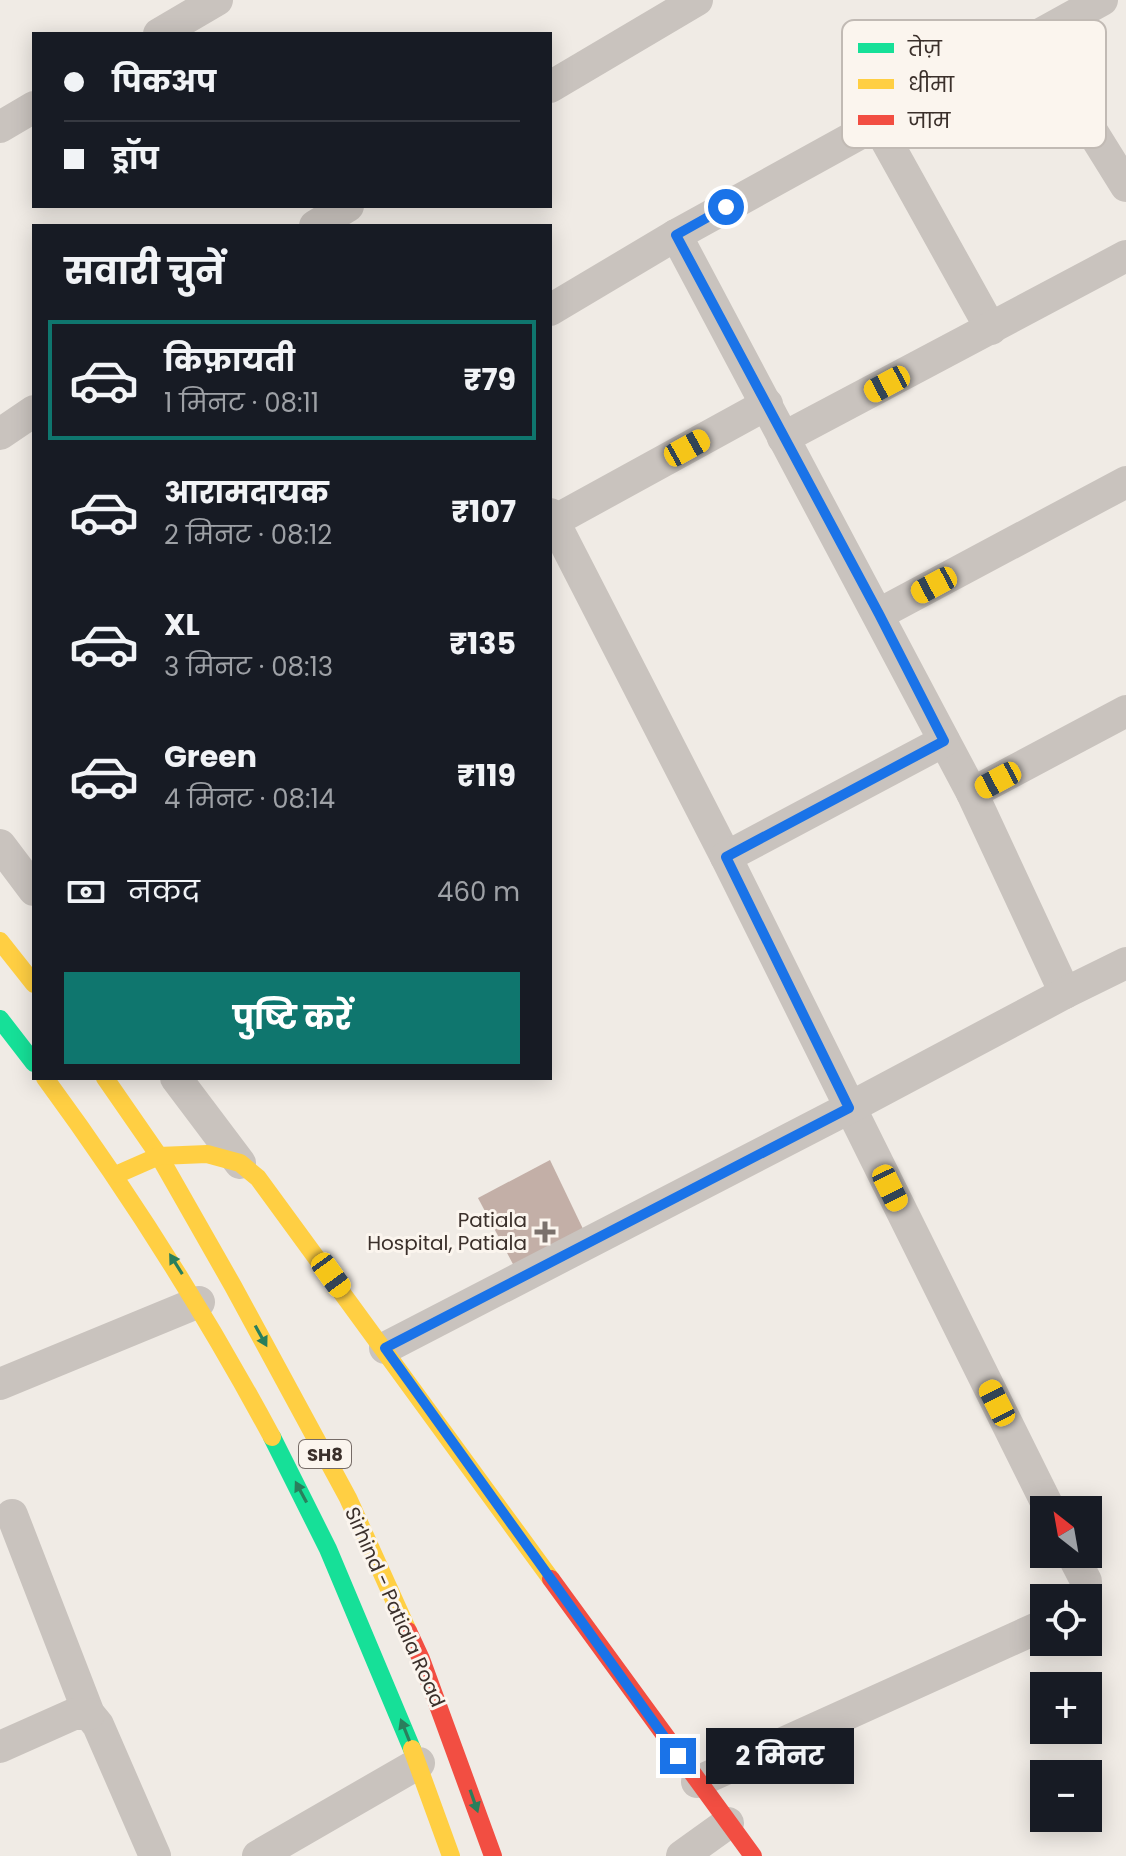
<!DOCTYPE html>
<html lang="hi">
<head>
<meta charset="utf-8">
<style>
	body { margin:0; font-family:Poppins,"Noto Sans Devanagari",sans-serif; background:#242831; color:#f1f3f6; height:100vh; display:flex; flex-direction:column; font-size:30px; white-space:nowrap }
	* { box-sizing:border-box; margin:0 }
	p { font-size:26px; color:#9ea1a6 }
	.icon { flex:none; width:44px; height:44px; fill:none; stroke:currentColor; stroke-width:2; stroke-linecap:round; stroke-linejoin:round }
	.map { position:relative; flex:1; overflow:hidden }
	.sheet { position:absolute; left:32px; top:224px; width:520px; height:856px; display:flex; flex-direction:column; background:#171b24; border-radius:0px; box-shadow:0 4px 20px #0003 }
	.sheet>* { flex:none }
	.hud { position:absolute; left:32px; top:32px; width:520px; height:176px; border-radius:0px; box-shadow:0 4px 20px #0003; display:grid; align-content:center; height:176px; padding:0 32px; background:#171b24 }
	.needle { width:52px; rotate:329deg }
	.fabs { position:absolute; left:1030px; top:1496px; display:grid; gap:16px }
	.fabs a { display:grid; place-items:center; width:72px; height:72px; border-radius:0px; background:#171b24; box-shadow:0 4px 20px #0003; font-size:40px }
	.end { position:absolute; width:36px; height:36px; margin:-18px; border:10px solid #1a73e8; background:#fff; box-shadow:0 0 0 4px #fff }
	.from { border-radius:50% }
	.bubble { position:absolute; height:56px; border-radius:0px; background:#171b24; box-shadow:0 4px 20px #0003; font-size:26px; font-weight:700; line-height:56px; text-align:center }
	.car { position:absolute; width:24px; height:48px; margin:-24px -12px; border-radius:10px; box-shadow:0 0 6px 2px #0007; background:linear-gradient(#f5c518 24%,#345 0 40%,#f5c518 0 76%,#345 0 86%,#f5c518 0) }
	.hud b { display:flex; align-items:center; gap:28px; height:76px; font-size:30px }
	.hud b+b { border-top:2px solid #363941 }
	.hud i { width:20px; height:20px; background:#f1f3f6 }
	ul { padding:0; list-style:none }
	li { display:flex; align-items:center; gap:24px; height:120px; margin:0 16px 12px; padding:0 16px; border:4px solid transparent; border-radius:0px }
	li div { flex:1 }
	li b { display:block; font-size:30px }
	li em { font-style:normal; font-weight:700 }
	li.selected { border-color:#0f766e }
	li>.icon { width:72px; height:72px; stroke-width:1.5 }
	h2 { padding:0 32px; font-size:36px; line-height:96px }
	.pay { display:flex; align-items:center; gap:20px; height:88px; padding:0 32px; font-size:30px }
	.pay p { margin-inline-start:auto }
	.primary-button { display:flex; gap:16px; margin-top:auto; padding:16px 32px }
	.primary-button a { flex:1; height:92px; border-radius:0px; background:#0f766e; color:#fff; font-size:32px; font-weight:700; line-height:92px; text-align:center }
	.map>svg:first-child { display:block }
</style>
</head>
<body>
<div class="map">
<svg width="1126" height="1856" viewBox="0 0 1126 1856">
	<rect width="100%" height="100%" fill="#f0ebe5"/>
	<path fill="#c3afa7" d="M550 1160 584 1231 514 1266 478 1198Z"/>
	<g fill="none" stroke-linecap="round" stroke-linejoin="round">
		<g stroke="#c9c3be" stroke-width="32">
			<path d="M159 34 217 0"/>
			<path d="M1034 38 1126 186"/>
			<path d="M550 87 697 0"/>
			<path d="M877 124 991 329"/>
			<path d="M0 127 34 107"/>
			<path d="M315 226 348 206"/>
			<path d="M676 235 972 793 1065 993"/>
			<path d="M550 310 676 235 1102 0"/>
			<path d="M0 434 34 411"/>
			<path d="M783 438 1126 256"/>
			<path d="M550 514 726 857 1050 1510"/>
			<path d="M554 521 767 404"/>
			<path d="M879 614 1126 482"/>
			<path d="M972 793 1126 711"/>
			<path d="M0 845 34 890"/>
			<path d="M726 857 944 741"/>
			<path d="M176 1078 240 1163"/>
			<path d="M385 1348 849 1108 1065 993 1126 963"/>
			<path d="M0 1384 199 1302"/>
			<path d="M12 1515 89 1714 98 1725 155 1856"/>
			<path d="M1072 1554 1086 1581V1598"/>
			<path d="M0 1747 74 1714H89"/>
			<path d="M697 1782 1044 1625"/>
			<path d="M258 1856 419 1763"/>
			<path d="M682 1856 728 1823"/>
		</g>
		<g stroke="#16e098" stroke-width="18">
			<path d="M0 1019 34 1063"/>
			<path d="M272 1437 328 1549 412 1749"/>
		</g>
		<g stroke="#ffcf43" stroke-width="18">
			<path d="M0 941 34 984"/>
			<path d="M45 1078C131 1195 203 1309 272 1437"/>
			<path d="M105 1078 159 1156 233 1286 348 1498 408 1631"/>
			<path d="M118 1174 159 1156 207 1154 240 1163 258 1178 551 1579"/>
			<path d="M412 1749 451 1856"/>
		</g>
		<g stroke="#f24e42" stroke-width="18">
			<path d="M551 1579 753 1856"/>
			<path d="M408 1631 421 1659 493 1856"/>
		</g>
	</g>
	<defs><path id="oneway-solid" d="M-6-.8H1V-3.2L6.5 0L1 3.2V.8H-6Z" transform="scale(2)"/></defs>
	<g fill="#2a7f5c">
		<use href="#oneway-solid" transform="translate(176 1264) rotate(-122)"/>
		<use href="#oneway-solid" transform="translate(261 1336) rotate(61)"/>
		<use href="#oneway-solid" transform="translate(301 1492) rotate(-118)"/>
		<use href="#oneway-solid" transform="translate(405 1730) rotate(-112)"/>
		<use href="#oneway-solid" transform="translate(474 1801) rotate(71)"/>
	</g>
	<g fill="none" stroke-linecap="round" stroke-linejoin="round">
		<path stroke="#1a73e8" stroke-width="10" d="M678 1756 385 1348 849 1108 726 857 944 741 879 614 676 235 726 207"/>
	</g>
	<path fill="#7a716c" stroke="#fbf5ee" stroke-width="3" d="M541 1220h8v8h8v8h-8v8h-8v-8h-8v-8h8z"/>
	<g text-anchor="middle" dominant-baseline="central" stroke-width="6" stroke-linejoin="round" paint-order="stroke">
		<rect fill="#fbf5ee" stroke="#756b66" stroke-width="2" x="299" y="1440" width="52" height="28" rx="6"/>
		<g font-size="18" font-weight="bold" fill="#3b302b">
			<text x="325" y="1454">SH8</text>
		</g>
		<g font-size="20" fill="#3b302b" stroke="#fbf5ee" text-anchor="end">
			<text x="527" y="1220">Patiala<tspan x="527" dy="23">Hospital, Patiala</tspan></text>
		</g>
		<g font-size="20" fill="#3b302b" stroke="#fbf5ee">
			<text transform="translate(395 1607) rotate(66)">Sirhind - Patiala Road</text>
		</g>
	</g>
	<rect x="842" y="20" width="264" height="128" rx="12" fill="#fbf5ee" stroke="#c1bab4" stroke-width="2"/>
	<rect x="858" y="43" width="36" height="10" fill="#16e098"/>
	<rect x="858" y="79" width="36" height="10" fill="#ffcf43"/>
	<rect x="858" y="115" width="36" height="10" fill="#f24e42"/>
	<g font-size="22" fill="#3b302b">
		<text x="908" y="56">तेज़</text>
		<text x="908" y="92">धीमा</text>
		<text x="908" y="128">जाम</text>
	</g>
</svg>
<div class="fabs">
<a><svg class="needle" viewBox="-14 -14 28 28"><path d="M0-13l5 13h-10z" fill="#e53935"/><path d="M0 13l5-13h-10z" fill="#9ea1a6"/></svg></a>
<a><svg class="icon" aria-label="locate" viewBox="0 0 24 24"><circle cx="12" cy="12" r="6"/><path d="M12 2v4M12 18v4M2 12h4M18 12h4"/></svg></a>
<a>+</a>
<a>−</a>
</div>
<i class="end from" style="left:726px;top:207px"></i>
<i class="end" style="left:678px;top:1756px"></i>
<div class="bubble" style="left:706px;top:1728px;width:148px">2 मिनट</div>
<i class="car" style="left:887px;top:384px;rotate:242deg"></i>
<i class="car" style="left:687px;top:448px;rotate:61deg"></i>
<i class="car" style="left:934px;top:585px;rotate:242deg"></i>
<i class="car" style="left:998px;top:780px;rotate:242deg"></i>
<i class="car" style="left:890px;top:1188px;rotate:154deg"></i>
<i class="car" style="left:331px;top:1275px;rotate:144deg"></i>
<i class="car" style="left:997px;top:1403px;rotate:333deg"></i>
<div class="hud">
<b><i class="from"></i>पिकअप</b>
<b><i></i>ड्रॉप</b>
</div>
<section class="sheet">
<h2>सवारी चुनें</h2>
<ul>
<li class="selected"><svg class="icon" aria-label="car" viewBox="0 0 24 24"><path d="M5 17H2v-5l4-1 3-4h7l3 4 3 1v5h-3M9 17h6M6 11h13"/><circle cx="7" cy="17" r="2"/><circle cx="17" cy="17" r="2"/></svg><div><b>किफ़ायती</b><p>1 मिनट · 08:11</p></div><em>₹79</em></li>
<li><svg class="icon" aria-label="car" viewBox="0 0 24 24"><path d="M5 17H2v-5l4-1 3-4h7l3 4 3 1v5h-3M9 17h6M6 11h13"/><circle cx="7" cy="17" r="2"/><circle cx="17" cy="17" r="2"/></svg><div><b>आरामदायक</b><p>2 मिनट · 08:12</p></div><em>₹107</em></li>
<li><svg class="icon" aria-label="car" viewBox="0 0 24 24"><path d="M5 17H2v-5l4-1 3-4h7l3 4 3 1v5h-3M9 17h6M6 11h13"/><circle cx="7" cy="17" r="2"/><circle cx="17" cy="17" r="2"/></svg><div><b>XL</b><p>3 मिनट · 08:13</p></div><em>₹135</em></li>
<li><svg class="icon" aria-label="car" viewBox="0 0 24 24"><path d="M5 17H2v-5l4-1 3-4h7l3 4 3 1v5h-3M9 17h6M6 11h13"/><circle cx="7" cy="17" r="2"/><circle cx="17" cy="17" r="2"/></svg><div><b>Green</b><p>4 मिनट · 08:14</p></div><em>₹119</em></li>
</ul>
<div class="pay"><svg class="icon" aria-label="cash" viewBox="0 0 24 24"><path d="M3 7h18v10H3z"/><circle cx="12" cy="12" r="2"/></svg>नकद<p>460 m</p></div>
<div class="primary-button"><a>पुष्टि करें</a></div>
</section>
</div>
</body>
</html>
